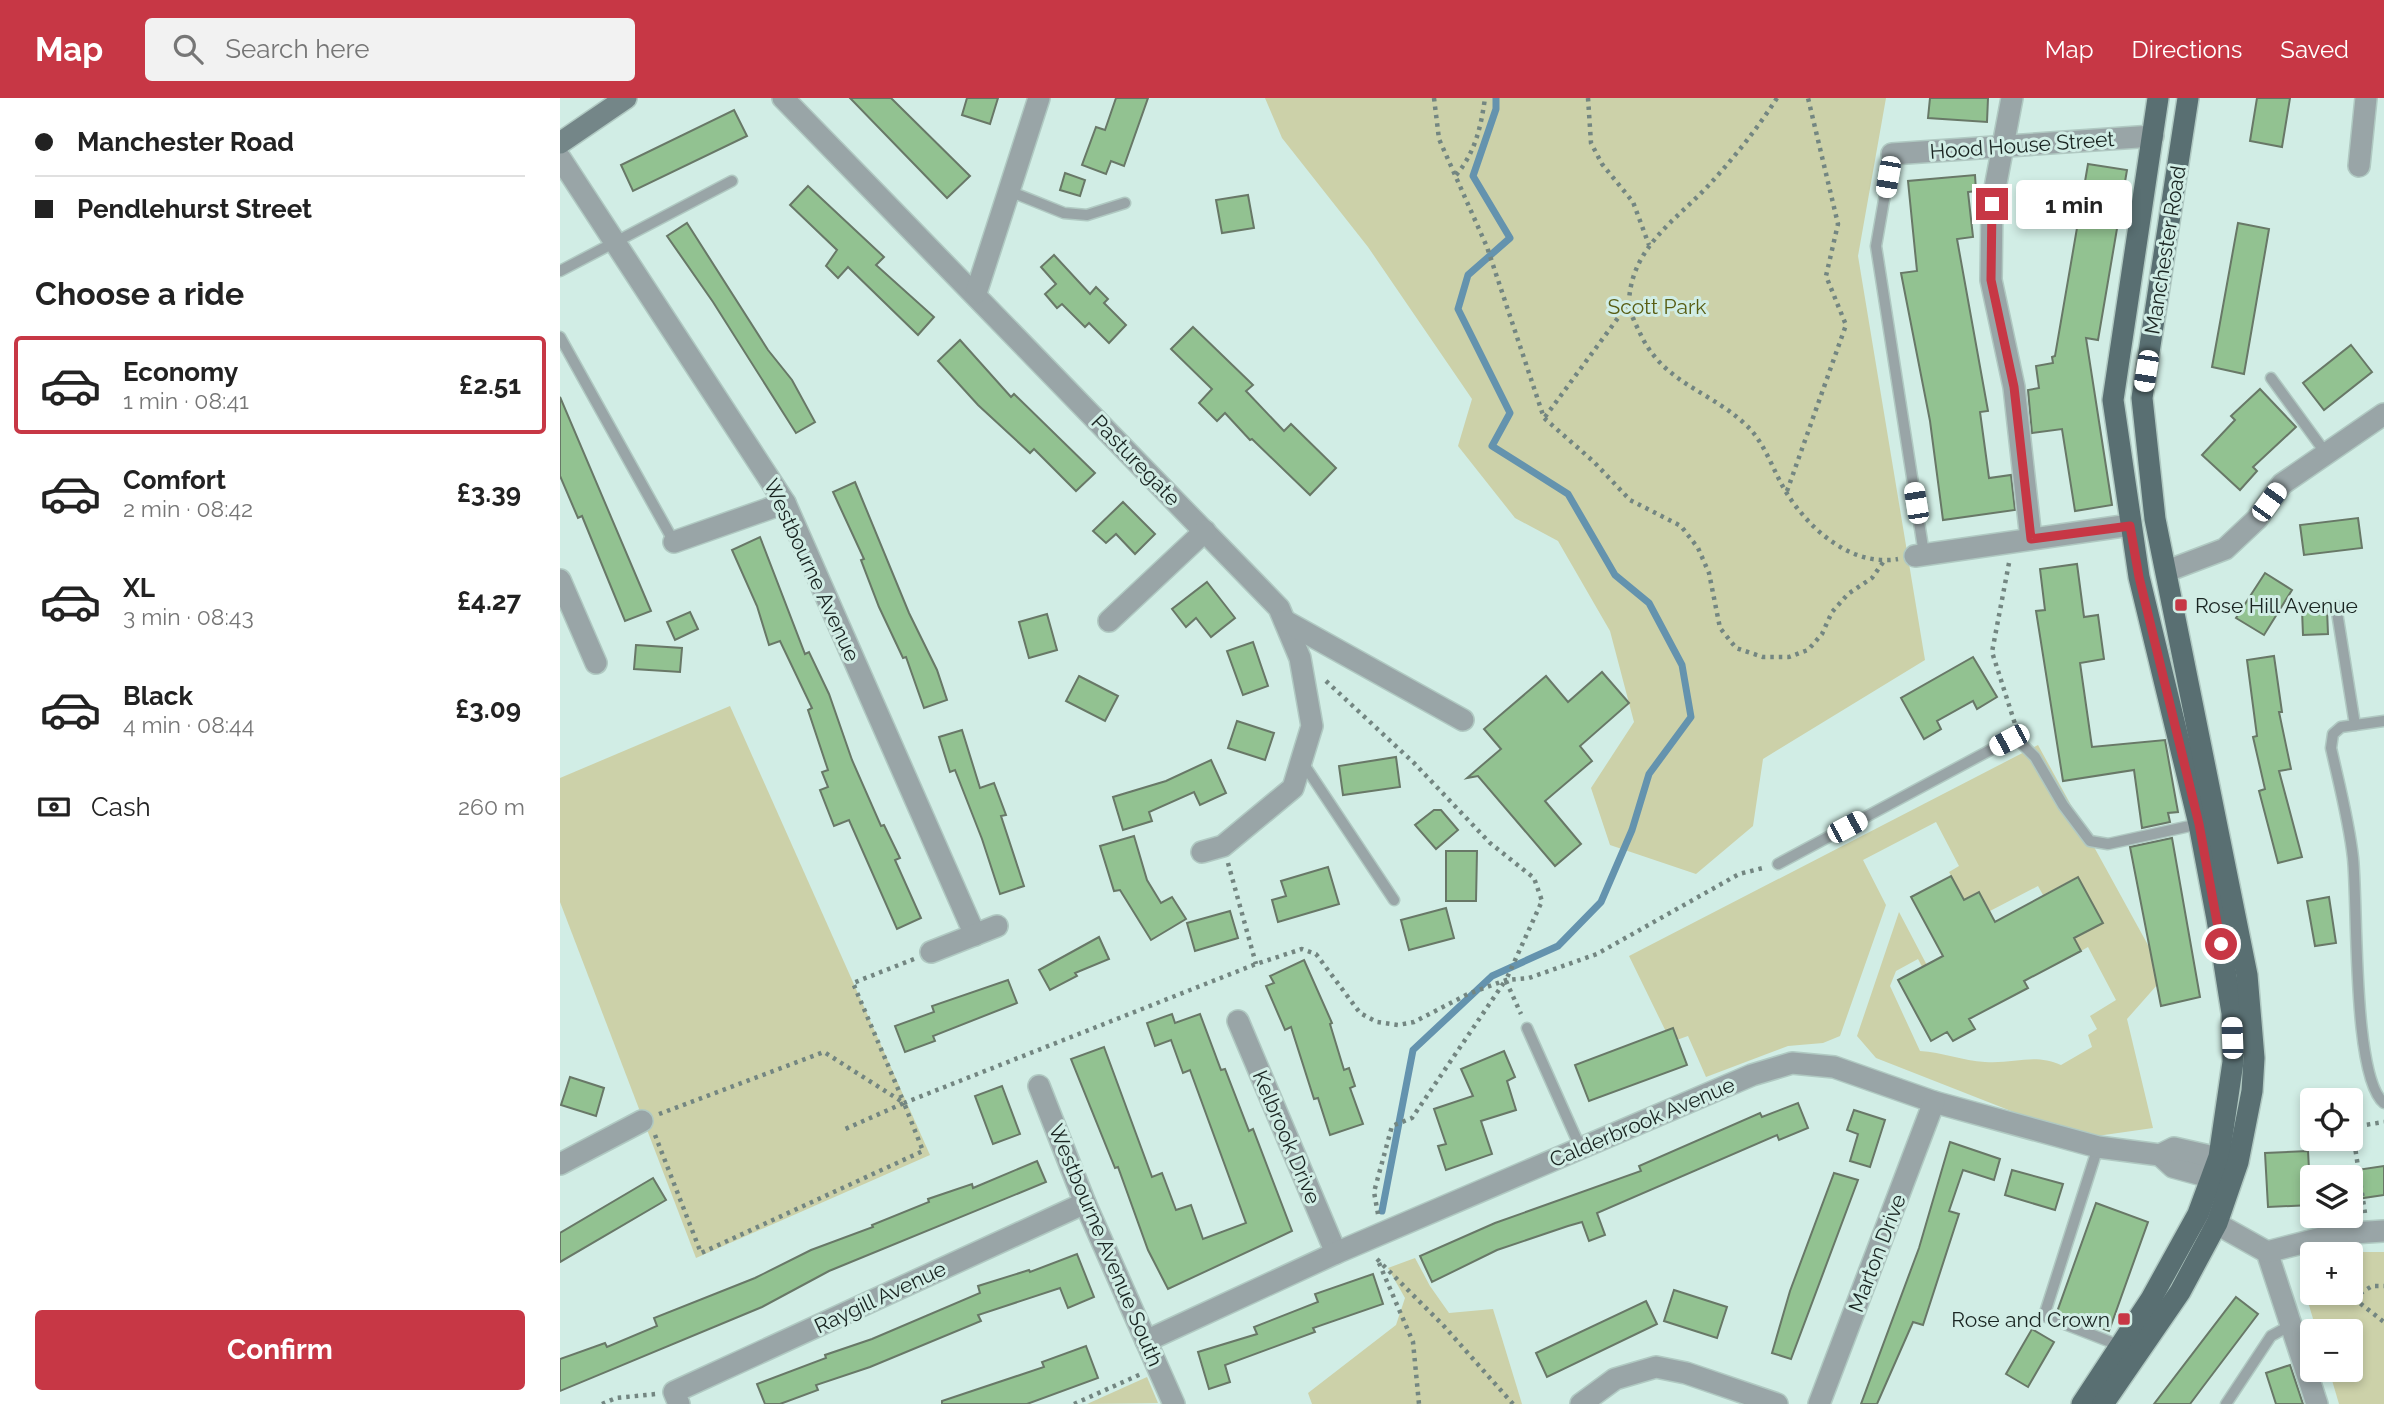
<!DOCTYPE html>
<html lang="en">
<head>
<meta charset="utf-8">
<style>
	body { margin:0; font-family:Raleway,sans-serif; background:#f2f2f2; color:#222; height:100vh; display:flex; flex-direction:column; font-size:26px; white-space:nowrap }
	* { box-sizing:border-box; margin:0 }
	p { font-size:23px; color:#767676 }
	.icon { flex:none; width:38px; height:38px; fill:none; stroke:currentColor; stroke-width:2; stroke-linecap:round; stroke-linejoin:round }
	.map { position:relative; flex:1; overflow:hidden }
	.side { display:flex; flex-direction:column; background:#fff; width:560px }
	.side>* { flex:none }
	.banner { display:grid; align-content:center; height:154px; padding:0 35px; background:#fff }
	.buttons { position:absolute; left:1740px; top:990px; display:grid; gap:14px }
	.buttons a { display:grid; place-items:center; width:63px; height:63px; border-radius:7px; background:#fff; box-shadow:0 4px 10px #0003; font-size:35px }
	.end { position:absolute; width:32px; height:32px; margin:-16px; border:9px solid #c73745; background:#fff; box-shadow:0 0 0 4px #fff }
	.from { border-radius:50% }
	.bubble { position:absolute; height:49px; border-radius:7px; background:#fff; box-shadow:0 4px 10px #0003; font-size:23px; font-weight:700; line-height:49px; text-align:center }
	.car { position:absolute; width:21px; height:42px; margin:-21px -10px; border-radius:9px; box-shadow:0 0 5px 2px #0007; background:linear-gradient(#fff 24%,#345 0 40%,#fff 0 76%,#345 0 86%,#fff 0) }
	.banner b { display:flex; align-items:center; gap:24px; height:66px; font-size:26px }
	.banner b+b { border-top:2px solid #e0e0e0 }
	.banner i { width:18px; height:18px; background:#222 }
	ul { padding:0; list-style:none }
	li { display:flex; align-items:center; gap:21px; height:98px; margin:0 14px 10px; padding:0 21px; border:4px solid transparent; border-radius:7px }
	li div { flex:1 }
	li b { display:block; font-size:26px }
	li em { font-style:normal; font-weight:700 }
	li.active { border-color:#c73745 }
	li>.icon { width:63px; height:63px; stroke-width:1.5 }
	h2 { padding:0 35px; font-size:32px; line-height:84px }
	.pay { display:flex; align-items:center; gap:18px; height:77px; padding:0 35px; font-size:26px }
	.pay p { margin-inline-start:auto }
	.action { display:flex; gap:14px; margin-top:auto; padding:14px 35px }
	.action a { flex:1; height:80px; border-radius:7px; background:#c73745; color:#fff; font-size:28px; font-weight:700; line-height:80px; text-align:center }
	header { display:flex; align-items:center; gap:42px; box-sizing:border-box; height:98px; padding:0 35px; background:#c73745; color:#fff }
	header strong { font-size:33px }
	nav { display:flex; gap:38px; margin-inline-start:auto; font-size:24px }
	.search { width:490px; height:63px; background:#f2f2f2; display:flex; align-items:center; gap:18px; box-sizing:border-box; padding:0 24px; border-radius:7px; color:#767676; font-size:26px }
	main { display:flex; flex:1; min-height:0 }
	.map>svg:first-child { display:block }
</style>
</head>
<body>
<header>
<strong>Map</strong>
<div class="search"><svg class="icon" aria-label="search" viewBox="0 0 24 24"><circle cx="10" cy="10" r="6"/><path d="M15 15l6 6"/></svg>Search here</div>
<nav><a>Map</a><a>Directions</a><a>Saved</a></nav>
</header>
<main>
<section class="side">
<div class="banner">
<b><i class="from"></i>Manchester Road</b>
<b><i></i>Pendlehurst Street</b>
</div>
<h2>Choose a ride</h2>
<ul>
<li class="active"><svg class="icon" aria-label="car" viewBox="0 0 24 24"><path d="M5 17H2v-5l4-1 3-4h7l3 4 3 1v5h-3M9 17h6M6 11h13"/><circle cx="7" cy="17" r="2"/><circle cx="17" cy="17" r="2"/></svg><div><b>Economy</b><p>1 min · 08:41</p></div><em>£2.51</em></li>
<li><svg class="icon" aria-label="car" viewBox="0 0 24 24"><path d="M5 17H2v-5l4-1 3-4h7l3 4 3 1v5h-3M9 17h6M6 11h13"/><circle cx="7" cy="17" r="2"/><circle cx="17" cy="17" r="2"/></svg><div><b>Comfort</b><p>2 min · 08:42</p></div><em>£3.39</em></li>
<li><svg class="icon" aria-label="car" viewBox="0 0 24 24"><path d="M5 17H2v-5l4-1 3-4h7l3 4 3 1v5h-3M9 17h6M6 11h13"/><circle cx="7" cy="17" r="2"/><circle cx="17" cy="17" r="2"/></svg><div><b>XL</b><p>3 min · 08:43</p></div><em>£4.27</em></li>
<li><svg class="icon" aria-label="car" viewBox="0 0 24 24"><path d="M5 17H2v-5l4-1 3-4h7l3 4 3 1v5h-3M9 17h6M6 11h13"/><circle cx="7" cy="17" r="2"/><circle cx="17" cy="17" r="2"/></svg><div><b>Black</b><p>4 min · 08:44</p></div><em>£3.09</em></li>
</ul>
<div class="pay"><svg class="icon" aria-label="cash" viewBox="0 0 24 24"><path d="M3 7h18v10H3z"/><circle cx="12" cy="12" r="2"/></svg>Cash<p>260 m</p></div>
<div class="action"><a>Confirm</a></div>
</section>
<div class="map">
<svg width="1824" height="1306" viewBox="0 0 1824 1306">
	<rect width="100%" height="100%" fill="#d1ede5"/>
	<g fill="#ccd1a9">
		<path d="M705 0H1326L1298 158 1365 562 1203 661 1193 728 1136 776 1050 747 1031 690 1074 624 1050 533 998 443 955 420 898 348 912 301 808 149 722 40Z"/>
		<path d="M170 608 370 1057 136 1160 0 804V680Z"/>
		<path d="M1478 647 1605 878 1567 921 1593 1030 1537 1038 1487 1027 1316 960 1297 938 1339 814 1370 873 1366 876 1358 861 1336 873 1330 888 1360 953C1382 954 1403 963 1425 964 1455 966 1474 955 1501 967L1532 949 1528 937 1537 931 1530 918 1556 902 1528 849 1521 853 1514 840 1542 825 1517 779 1483 797 1478 788 1430 813 1419 794 1404 802 1389 774 1399 768 1376 724 1303 762 1326 807 1280 938 1263 945 1228 948 1146 979 1128 938 1111 944 1069 858Z"/>
		<path d="M1802 1154H1824V1306H1779L1769 1272H1790V1234H1757L1745 1194 1752 1167V1195H1790V1157Z"/>
		<path d="M855 1160 870 1188 889 1215 933 1211 962 1306H752L748 1295 836 1227 845 1200 828 1170Z"/>
		<path d="M587 1279 598 1305 527 1306Z"/>
	</g>
	<g fill="none" stroke-linecap="round" stroke-linejoin="round">
		<path stroke="#6493ae" stroke-width="7" d="M822 1113 853 952 932 878 998 848 1041 804 1072 732 1089 676 1131 619 1122 567 1089 505 1055 477 1008 396 932 348 950 315 898 211 908 177 950 140 913 78 936 11V0"/>
	</g>
	<g fill="#92c291" stroke="#687867" stroke-width="2">
		<path d="M290 0H331L410 78 387 100Z"/>
		<path d="M407 0H438L430 26 402 17Z"/>
		<path d="M556 0H588L564 68 551 63 546 76 522 67 536 29 545 32Z"/>
		<path d="M1370 0H1428L1427 24 1368 20Z"/>
		<path d="M1697 0H1730L1722 49 1690 43Z"/>
		<path d="M174 12 187 38 73 93 61 67Z"/>
		<path d="M1528 66 1567 72 1538 242 1526 240 1552 407 1515 413 1502 331 1472 335 1468 292 1479 290 1476 268 1493 265 1492 259 1495 258Z"/>
		<path d="M505 75 525 82 520 98 500 92Z"/>
		<path d="M1415 77 1416 93 1408 94 1413 139 1397 141 1428 313 1420 314 1429 380 1451 377 1455 412 1383 422 1370 323 1341 175 1357 173 1348 83Z"/>
		<path d="M248 88 324 159 316 167 374 219 358 237 288 169 278 180 266 168 277 152 230 107Z"/>
		<path d="M688 97 694 130 662 135 656 102Z"/>
		<path d="M127 125 208 252 232 282 255 324 236 335 153 204 107 138Z"/>
		<path d="M1678 125 1709 131 1684 276 1652 269Z"/>
		<path d="M494 157 530 196 536 189 548 201 544 205 566 227 549 245 529 225 525 229 502 206 497 210 485 196 496 186 481 169Z"/>
		<path d="M633 229 693 287 686 293 724 333 731 326 776 370 750 397 692 341 690 342 665 315 657 323 639 305 652 291 611 251Z"/>
		<path d="M400 242 451 299 454 296 535 375 516 393 474 351 470 355 418 307 378 263Z"/>
		<path d="M1791 247 1812 274 1764 312 1743 285Z"/>
		<path d="M1700 291 1736 329 1693 369 1697 373 1680 392 1642 357 1675 322 1671 318Z"/>
		<path d="M0 299 91 513 65 523 22 418 18 420 0 378Z"/>
		<path d="M295 384 349 515 377 572 387 602 364 610 346 559 343 560 319 509 301 462 304 461 273 394Z"/>
		<path d="M563 404 595 436 575 456 556 436 546 445 533 433Z"/>
		<path d="M1798 420 1802 450 1744 457 1740 427Z"/>
		<path d="M200 439 245 556 249 554 269 596 292 662 321 728 324 727 340 760 335 762 361 820 337 831 289 722 274 728 260 692 268 689 262 674 268 672 248 612 252 610 220 543 209 547 197 508 172 452Z"/>
		<path d="M1517 466 1524 519 1538 517 1544 561 1520 565 1532 649 1605 642 1618 714 1608 715 1610 724 1582 730 1574 672 1503 683 1476 513 1485 512 1480 471Z"/>
		<path d="M1705 475 1732 492 1704 537 1676 520Z"/>
		<path d="M647 484 675 520 651 539 636 520 626 529 612 511Z"/>
		<path d="M1767 511 1768 536 1743 537 1742 512Z"/>
		<path d="M130 514 138 531 115 542 107 524Z"/>
		<path d="M487 516 497 552 469 560 459 524Z"/>
		<path d="M693 544 708 588 683 597 667 553Z"/>
		<path d="M76 547 122 550 120 574 74 571Z"/>
		<path d="M1714 558 1722 614H1719L1731 671 1719 673 1742 759 1718 765 1699 693 1705 691 1693 639 1697 638 1687 562Z"/>
		<path d="M1413 559 1437 599 1417 611 1413 603 1377 623 1381 631 1364 641 1341 600Z"/>
		<path d="M1042 574 1069 605 1020 648 1032 663 985 703 1021 746 995 768 918 678 907 680 941 651 924 631 986 578 1008 604Z"/>
		<path d="M519 578 558 598 545 623 506 603Z"/>
		<path d="M677 623 714 635 705 662 668 650Z"/>
		<path d="M402 632 420 690 434 685 446 717 441 718 464 788 440 796 422 741 395 672 390 674 379 639Z"/>
		<path d="M836 659 840 689 783 697 779 668Z"/>
		<path d="M651 662 666 695 640 707 634 694 589 714 592 723 563 732 553 699 606 683Z"/>
		<path d="M874 712H881L898 732 876 751 855 727Z"/>
		<path d="M574 738 587 782 601 805 612 799 626 821 591 842 560 792 554 793 540 748Z"/>
		<path d="M1612 740 1640 899 1601 908 1570 749Z"/>
		<path d="M886 753H917L916 803H886Z"/>
		<path d="M768 769 779 806 718 824 712 802 726 798 721 783Z"/>
		<path d="M1391 778 1404 802 1419 794 1435 824 1518 779 1543 825 1514 840 1521 853 1464 883 1468 890 1409 921 1415 931 1393 943 1387 934 1371 943 1338 882 1383 858 1351 799Z"/>
		<path d="M1769 799 1776 845 1755 848 1747 803Z"/>
		<path d="M886 810 894 840 849 852 841 822Z"/>
		<path d="M670 813 678 840 635 853 627 825Z"/>
		<path d="M539 839 549 861 515 875 517 878 490 892 479 872Z"/>
		<path d="M744 862 772 925 770 926 784 972 789 970 795 988 790 990 803 1026 770 1037 758 1000 754 1001 731 929 725 932 706 888 714 885 710 878Z"/>
		<path d="M448 882 457 905 373 938 375 943 345 954 335 928 374 914 372 908Z"/>
		<path d="M612 916 615 925 640 916 661 972 665 971 689 1033 693 1031 732 1133 608 1191 588 1152 558 1069 555 1070 511 961 544 949 592 1079 602 1075 616 1112 631 1107 643 1141 686 1125 630 972 623 975 611 942 595 948 587 925Z"/>
		<path d="M1113 930 1127 967 1029 1003 1015 967Z"/>
		<path d="M944 953 955 979 947 983 956 1012 921 1023 932 1056 886 1072 878 1048 886 1046 874 1011 913 998 901 971Z"/>
		<path d="M10 979 44 990 36 1018 1 1007Z"/>
		<path d="M442 988 460 1036 433 1046 415 998Z"/>
		<path d="M1238 1005 1248 1030 1219 1042 1217 1037 1037 1115 1045 1137 1029 1143 1022 1124 1008 1128 937 1152 872 1184 860 1158 935 1125 1081 1073 1079 1068 1200 1015 1202 1019Z"/>
		<path d="M1294 1012 1325 1022 1310 1069 1290 1063 1298 1036 1287 1032Z"/>
		<path d="M1390 1044 1440 1061 1434 1082 1403 1072 1389 1113 1399 1116 1363 1227 1353 1224 1317 1306H1301L1359 1150Z"/>
		<path d="M1748 1053 1751 1107 1708 1109 1705 1055Z"/>
		<path d="M477 1063 486 1084 269 1173 202 1209 0 1293V1261L45 1245 47 1249 97 1228 94 1220 195 1180 251 1152 313 1129 312 1127 369 1104 368 1101 412 1086 413 1090Z"/>
		<path d="M1824 1068V1097L1790 1102V1073Z"/>
		<path d="M1452 1072 1503 1086 1495 1112 1445 1097Z"/>
		<path d="M1274 1075 1298 1082 1231 1261 1212 1255 1230 1193Z"/>
		<path d="M93 1080 106 1102 0 1164V1135Z"/>
		<path d="M1536 1105 1588 1124 1549 1233 1497 1214Z"/>
		<path d="M517 1156 534 1199 508 1210 500 1190 418 1217 421 1223 310 1269 256 1287 258 1292 220 1306H205L197 1286 266 1260 265 1257 312 1241 420 1195 418 1188 469 1172 470 1174Z"/>
		<path d="M813 1176 823 1206 753 1230 755 1234 665 1267 670 1284 649 1291 638 1254 697 1236 694 1229 758 1204 755 1196Z"/>
		<path d="M1114 1192 1167 1209 1157 1240 1104 1223Z"/>
		<path d="M1676 1199 1698 1216 1642 1290 1630 1306H1594Z"/>
		<path d="M1086 1203 1097 1226 987 1279 976 1255Z"/>
		<path d="M1472 1231 1494 1244 1468 1289 1446 1276Z"/>
		<path d="M526 1248 538 1280 467 1306H382V1303L484 1269 482 1264Z"/>
		<path d="M1730 1267 1743 1306H1716L1706 1275Z"/>
	</g>
	<g fill="none" stroke-linecap="round" stroke-linejoin="round">
		<defs>
			<g id="lane">
				<path d="M1332 56 1316 148 1364 456"/>
				<path d="M449 93 504 115 527 117 565 105"/>
				<path d="M0 173 172 83"/>
				<path d="M0 239 114 444"/>
				<path d="M1711 280 1765 354"/>
				<path d="M1776 508 1795 627"/>
				<path d="M1824 623 1781 629 1773 636 1771 650C1779 686 1789 723 1793 760 1798 808 1792 979 1824 1005"/>
				<path d="M741 662 834 802"/>
				<path d="M1218 766 1449 642 1460 644 1475 659 1503 707 1530 743 1548 746 1639 726"/>
				<path d="M967 930 1021 1051"/>
				<path d="M1538 1049 1484 1218 1561 1248"/>
				<path d="M1666 1306 1711 1238 1731 1227"/>
			</g>
			<g id="street">
				<path d="M223 0 719 510 740 560 752 628 733 690 663 748 642 754"/>
				<path d="M1452 0 1432 106 1431 182 1454 289 1471 441"/>
				<path d="M1332 56 1593 38"/>
				<path d="M0 60 225 405 415 837"/>
				<path d="M1799 68 1806 0"/>
				<path d="M416 195 479 0"/>
				<path d="M114 444 225 405"/>
				<path d="M1355 458 1570 427"/>
				<path d="M1607 473 1665 451 1697 421 1722 386 1824 316"/>
				<path d="M0 482 36 565"/>
				<path d="M549 523 645 433"/>
				<path d="M725 523 903 622"/>
				<path d="M371 854 437 828"/>
				<path d="M678 923 776 1155"/>
				<path d="M479 988 525 1105 614 1306"/>
				<path d="M1600 1057 1613 1069 1668 1084"/>
				<path d="M0 1066 82 1023"/>
				<path d="M1641 1117 1707 1154 1757 1306"/>
				<path d="M1707 1154 1777 1136 1824 1133"/>
				<path d="M586 1243 776 1155 1192 977 1232 965 1274 969 1374 1004 1538 1049 1600 1057 1614 1050 1676 1064"/>
				<path d="M119 1306 114 1294 525 1105"/>
				<path d="M1021 1306 1055 1281 1096 1269 1126 1275 1217 1306"/>
				<path d="M1259 1306 1374 1004"/>
			</g>
			<path id="secondary" d="M0 45 66 0"/>
			<g id="primary">
				<path d="M1522 1306 1591 1201 1638 1116 1659 1059 1673 964 1672 915 1657 821 1639 726 1579 479 1553 302 1598 0"/>
				<path d="M1543 1306 1620 1194 1657 1125 1678 1064 1692 993 1694 960 1687 877 1595 421 1582 300 1628 0"/>
			</g>
		</defs>
		<use href="#lane" stroke="#b0c9c2" stroke-width="13"/>
		<use href="#street" stroke="#b0c9c2" stroke-width="24"/>
		<use href="#secondary" stroke="#b0c9c2" stroke-width="24"/>
		<use href="#primary" stroke="#b0c9c2" stroke-width="24"/>
		<g stroke="#738681" stroke-width="4.5" stroke-dasharray="3.5 5" stroke-linecap="butt">
			<path d="M874 0 879 41 927 149 984 320 1034 364 1070 402 1121 428 1138 450 1149 475 1160 530 1176 550 1203 559H1229L1248 552 1262 536 1272 514 1288 496 1312 480 1324 463"/>
			<path d="M1028 0 1031 45 1042 66 1073 104 1089 147"/>
			<path d="M1217 0C1197 31 1173 61 1148 88 1115 123 1072 149 1069 203 1069 213 1075 225 1079 233 1102 285 1147 291 1185 326 1205 344 1212 371 1226 394 1249 431 1291 469 1338 461"/>
			<path d="M896 77C915 55 921 29 925 0"/>
			<path d="M985 319 1069 205"/>
			<path d="M1227 393 1286 227 1266 178 1278 126 1248 0"/>
			<path d="M1449 465 1432 554 1456 629"/>
			<path d="M766 583 854 665 930 745 974 780 982 803 946 882"/>
			<path d="M668 765 696 866"/>
			<path d="M354 861 293 885 344 1005 696 866 742 851 756 856 800 915 817 924 838 927 854 924 908 896 946 882 969 880 1037 856 1179 776 1203 770"/>
			<path d="M946 883 961 916"/>
			<path d="M99 1016 264 954 344 1005 283 1032"/>
			<path d="M95 1037 141 1155 363 1053 344 1005"/>
			<path d="M1805 1115 1792 1029 1824 1024"/>
			<path d="M818 1116 814 1094 832 1028 852 1020 945 883"/>
			<path d="M817 1161 883 1227 953 1306"/>
			<path d="M819 1165 853 1244 859 1306"/>
			<path d="M1787 1195 1824 1224"/>
			<path d="M1793 1200 1812 1188H1824"/>
			<path d="M42 1306 56 1300 96 1296"/>
			<path d="M514 1306 581 1276"/>
		</g>
		<use href="#lane" stroke="#99a5a7" stroke-width="10"/>
		<use href="#street" stroke="#99a5a7" stroke-width="21"/>
		<use href="#secondary" stroke="#748688" stroke-width="21"/>
		<use href="#primary" stroke="#596f72" stroke-width="21"/>
	</g>
	<g fill="none" stroke-linecap="round" stroke-linejoin="round">
		<path stroke="#c73745" stroke-width="9" d="M1432 106 1431 182 1454 289 1471 441 1570 428 1579 479 1639 726 1661 846"/>
	</g>
	<g fill="#c73745" stroke="#d1ede5" stroke-width="2.5">
		<rect x="1614" y="500" width="14" height="14" rx="3.5"/>
		<rect x="1557" y="1214" width="14" height="14" rx="3.5"/>
	</g>
	<g text-anchor="middle" dominant-baseline="central" stroke-width="6" stroke-linejoin="round" paint-order="stroke">
		<g font-size="21" fill="#1a2522" stroke="#d1ede5">
			<text transform="translate(1462 47) rotate(-4)">Hood House Street</text>
			<text transform="translate(1605 152) rotate(-81)">Manchester Road</text>
			<text transform="translate(576 362) rotate(46)">Pasturegate</text>
			<text transform="translate(252 472) rotate(65)">Westbourne Avenue</text>
			<text transform="translate(1082 1024) rotate(-23)">Calderbrook Avenue</text>
			<text transform="translate(727 1039) rotate(67)">Kelbrook Drive</text>
			<text transform="translate(546 1147) rotate(67)">Westbourne Avenue South</text>
			<text transform="translate(1317 1155) rotate(-69)">Marton Drive</text>
			<text transform="translate(320 1199) rotate(-25)">Raygill Avenue</text>
		</g>
		<g font-size="21" fill="#585d14" stroke="#d1ede5">
			<text x="1097" y="208">Scott Park</text>
		</g>
		<g font-size="21" fill="#1a2522" stroke="#d1ede5" text-anchor="start">
			<text x="1635" y="507">Rose Hill Avenue</text>
			<text x="1550" y="1221" text-anchor="end">Rose and Crown</text>
		</g>
	</g>
</svg>
<div class="buttons">
<a><svg class="icon" aria-label="locate" viewBox="0 0 24 24"><circle cx="12" cy="12" r="6"/><path d="M12 2v4M12 18v4M2 12h4M18 12h4"/></svg></a>
<a><svg class="icon" aria-label="layers" viewBox="0 0 24 24"><path d="M12 4l9 5-9 5-9-5zM3 14l9 5 9-5"/></svg></a>
<a>+</a>
<a>−</a>
</div>
<i class="end from" style="left:1661px;top:846px"></i>
<i class="end" style="left:1432px;top:106px"></i>
<div class="bubble" style="left:1456px;top:82px;width:116px">1 min</div>
<i class="car" style="left:1328px;top:79px;rotate:190deg"></i>
<i class="car" style="left:1586px;top:273px;rotate:189deg"></i>
<i class="car" style="left:1709px;top:404px;rotate:36deg"></i>
<i class="car" style="left:1356px;top:405px;rotate:351deg"></i>
<i class="car" style="left:1449px;top:642px;rotate:242deg"></i>
<i class="car" style="left:1287px;top:729px;rotate:62deg"></i>
<i class="car" style="left:1672px;top:940px;rotate:358deg"></i>
</div>
</main>
</body>
</html>
